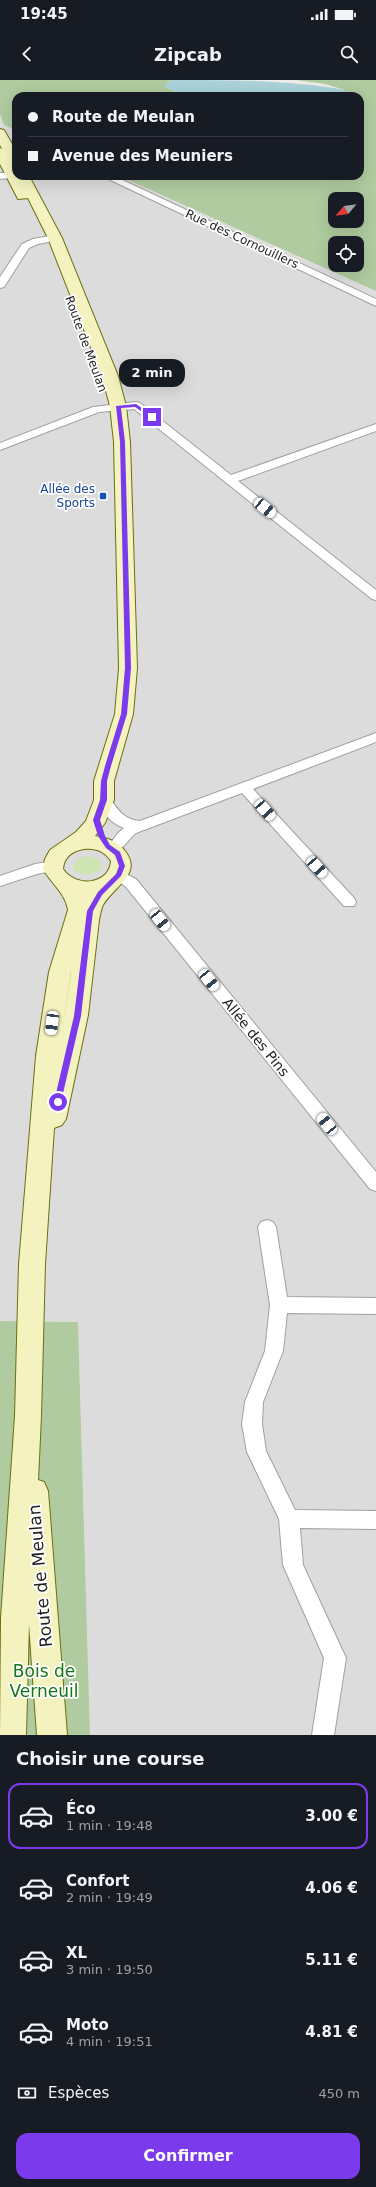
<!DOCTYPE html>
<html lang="fr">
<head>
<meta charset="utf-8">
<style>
	body { margin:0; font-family:"DejaVu Sans",sans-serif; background:#242831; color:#f1f3f6; height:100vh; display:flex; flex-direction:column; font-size:15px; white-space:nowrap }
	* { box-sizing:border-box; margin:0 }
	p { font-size:13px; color:#9ea1a6 }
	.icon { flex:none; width:22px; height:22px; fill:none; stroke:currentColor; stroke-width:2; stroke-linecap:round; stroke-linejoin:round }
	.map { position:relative; height:1655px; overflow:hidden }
	.details { display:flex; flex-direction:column; background:#171b24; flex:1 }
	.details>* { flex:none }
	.guide { position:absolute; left:12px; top:12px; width:352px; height:88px; border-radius:12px; box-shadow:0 4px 16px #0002; display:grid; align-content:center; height:88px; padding:0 16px; background:#171b24 }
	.needle { width:26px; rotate:241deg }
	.controls { position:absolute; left:328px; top:112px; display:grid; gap:8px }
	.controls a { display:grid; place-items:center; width:36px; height:36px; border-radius:8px; background:#171b24; box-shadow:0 4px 16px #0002; font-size:20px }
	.end { position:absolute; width:18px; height:18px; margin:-9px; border:5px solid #7c3aed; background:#fff; box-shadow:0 0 0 2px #fff }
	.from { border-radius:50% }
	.bubble { position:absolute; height:28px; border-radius:12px; background:#171b24; box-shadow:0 4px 16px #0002; font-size:13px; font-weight:700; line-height:28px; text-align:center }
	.car { position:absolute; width:12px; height:24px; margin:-12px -6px; border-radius:5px; box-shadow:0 0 3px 1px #0007; background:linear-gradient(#fff 24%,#345 0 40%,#fff 0 76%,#345 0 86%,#fff 0) }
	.guide b { display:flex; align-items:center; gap:14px; height:38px; font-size:15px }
	.guide b+b { border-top:1px solid #363941 }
	.guide i { width:10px; height:10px; background:#f1f3f6 }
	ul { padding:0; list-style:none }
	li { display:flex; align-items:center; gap:12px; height:66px; margin:0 8px 6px; padding:0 8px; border:2px solid transparent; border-radius:12px }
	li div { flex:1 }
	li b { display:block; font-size:15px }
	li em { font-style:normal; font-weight:700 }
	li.on { border-color:#7c3aed }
	li>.icon { width:36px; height:36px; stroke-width:1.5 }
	h2 { padding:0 16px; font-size:18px; line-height:48px }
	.pay { display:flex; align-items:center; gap:10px; height:44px; padding:0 16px; font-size:15px }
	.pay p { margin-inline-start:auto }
	.action { display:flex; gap:8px; margin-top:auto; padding:8px 16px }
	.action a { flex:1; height:46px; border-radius:12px; background:#7c3aed; color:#fff; font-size:16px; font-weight:700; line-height:46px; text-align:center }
	.status { display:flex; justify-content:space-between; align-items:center; height:28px; padding:0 20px; background:#171b24; direction:ltr }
	.status svg { height:11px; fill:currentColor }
	header { display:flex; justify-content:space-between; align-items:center; height:52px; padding:0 16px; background:#171b24; font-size:18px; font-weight:700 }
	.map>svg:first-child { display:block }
</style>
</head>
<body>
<div class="status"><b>19:45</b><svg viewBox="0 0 49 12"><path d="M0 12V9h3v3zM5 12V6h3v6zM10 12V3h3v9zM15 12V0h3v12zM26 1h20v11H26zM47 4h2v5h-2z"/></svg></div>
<header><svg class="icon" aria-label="back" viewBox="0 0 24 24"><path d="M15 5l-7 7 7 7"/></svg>Zipcab<svg class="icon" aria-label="search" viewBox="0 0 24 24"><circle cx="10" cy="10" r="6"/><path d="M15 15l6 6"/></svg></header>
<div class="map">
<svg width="376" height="1655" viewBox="0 0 376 1655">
	<rect width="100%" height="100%" fill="#efece7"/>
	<path fill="#dddcdd" d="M0 34 4 45 16 50V96H119L376 211V1655H90L78 1242 0 1241Z"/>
	<path fill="#cee5b1" d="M84 776 98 779 101 784 100 790 89 795 76 792 73 786 74 783Z"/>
	<g fill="#afcb9f" fill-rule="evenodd">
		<path d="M0 0H172L164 6 182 15 202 16H16V50L4 45 0 34Z"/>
		<path d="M296 0H376V211L119 96H360V16H345V10L325 4ZM335 119H357V141H335ZM335 163H357V185H335Z"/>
		<path d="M0 1241 78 1242 90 1655H0Z"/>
	</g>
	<path fill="#abd2d9" d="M172 0C230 0 290 0 345 10V16L182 15 164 6Z"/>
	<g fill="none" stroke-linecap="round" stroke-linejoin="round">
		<defs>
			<g id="street">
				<path d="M16 92V96L19 97 0 99V93Z"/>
				<path d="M102 96H114L376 219V226Z"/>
				<path d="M55 155 58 156V160L38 164 29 168 4 207 0 208V197L22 164 33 159Z"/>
				<path d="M136 322 140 323 231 395 376 344V351L238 401 376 510V520L372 519 134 329 99 332 0 370V363L93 327Z"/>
				<path d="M376 653V662L253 709 354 818 356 822 354 826H344L242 713 136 753C127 760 120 776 108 772L106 769 118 753 124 748C110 743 103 733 97 720L99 717H109C118 730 123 739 140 741Z"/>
				<path d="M53 781 58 782 60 786 58 790 37 794 0 806V796L35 784Z"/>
				<path d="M118 790 136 799 376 1092V1111L370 1109 126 807 111 795 113 791Z"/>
				<path d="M267 1140 273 1142 276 1147 287 1217 376 1218V1234L287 1233 283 1271 263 1322 262 1344 266 1371 295 1430 376 1431V1449L300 1448 303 1485 346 1578 334 1655H312L324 1578 283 1485 279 1439 247 1372 242 1344 245 1322 265 1271 270 1225 258 1147 261 1142Z"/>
			</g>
			<path id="secondary" d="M0 49 4 50 16 71V87L14 86 16 96H29L62 158 118 296 126 326 130 362 137 588 133 634 114 701V720L105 743 95 756C107 758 118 761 125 771 143 794 114 806 103 825 101 829 100 835 99 840L88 935 66 1039 62 1045 54 1048 45 1184 41 1336 38 1400 44 1402 48 1411 67 1655H37L29 1544 26 1655H0L1 1538 15 1336 19 1184 36 976 49 892 68 830C66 814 51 803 43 789L45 779 50 770 76 752 86 741 94 720V701L115 634 119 588 114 362 110 326 102 296 48 158 28 118 18 119 0 84V68L2 69 0 65ZM84 769C96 768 104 771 111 781 109 805 76 808 63 789 64 777 72 771 84 769ZM71 891 62 954 71 892Z"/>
		</defs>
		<use href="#street" stroke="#a0a0a0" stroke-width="2"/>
		<use href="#secondary" stroke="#6b6e0f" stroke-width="2"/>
		<use href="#street" fill="#fff" fill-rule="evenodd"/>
		<use href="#secondary" fill="#f4f3c0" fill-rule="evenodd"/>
	</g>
	<path fill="#7c3aed" d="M136 324 155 337 151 338 135 327 121 328 125 362 131 588 127 634 111 686 107 701V720L100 740 105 756 110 765 120 772 125 786 121 796 102 815 93 831 81 936 61 1022 58 1025 54 1022 74 936 87 831 98 812 116 794 119 786 115 775 106 768 98 756 93 740 100 720 101 701 105 686 121 634 125 588 120 362 116 326Z"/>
	<rect fill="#1a4fb4" stroke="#fff" stroke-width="1.5" x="99" y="412" width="8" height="8" rx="2"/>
	<g text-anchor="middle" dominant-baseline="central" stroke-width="3.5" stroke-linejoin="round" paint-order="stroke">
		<g font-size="12" fill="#1f1f1f" stroke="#fff">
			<text transform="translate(242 159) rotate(25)">Rue des Cornouillers</text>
			<text transform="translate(86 264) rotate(70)">Route de Meulan</text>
		</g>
		<g font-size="12" fill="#164399" stroke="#fff" text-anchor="end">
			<text x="95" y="409">Allée des<tspan x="95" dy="14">Sports</tspan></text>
		</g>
		<g font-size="14" fill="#1f1f1f" stroke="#fff">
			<text transform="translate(256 957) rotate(51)">Allée des Pins</text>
		</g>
		<g font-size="17" fill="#1f1f1f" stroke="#fff">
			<text transform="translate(40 1496) rotate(-95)">Route de Meulan</text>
		</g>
		<g font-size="17" fill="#167516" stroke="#fff">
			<text x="44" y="1591">Bois de<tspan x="44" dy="20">Verneuil</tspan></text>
		</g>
	</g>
</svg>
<div class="controls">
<a><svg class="needle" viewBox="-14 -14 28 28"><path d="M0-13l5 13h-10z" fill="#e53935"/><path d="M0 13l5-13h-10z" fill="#9ea1a6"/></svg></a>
<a><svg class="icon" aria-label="locate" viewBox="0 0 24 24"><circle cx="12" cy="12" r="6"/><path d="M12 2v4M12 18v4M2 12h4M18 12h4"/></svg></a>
</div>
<i class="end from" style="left:58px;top:1022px"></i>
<i class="end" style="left:152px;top:337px"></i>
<div class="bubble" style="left:119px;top:279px;width:66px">2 min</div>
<i class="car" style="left:265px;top:428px;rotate:129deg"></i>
<i class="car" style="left:265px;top:730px;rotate:138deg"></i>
<i class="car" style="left:317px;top:787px;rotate:138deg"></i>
<i class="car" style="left:160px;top:840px;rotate:141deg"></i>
<i class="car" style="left:209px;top:900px;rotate:141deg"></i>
<i class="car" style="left:52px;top:943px;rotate:187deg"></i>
<i class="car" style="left:327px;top:1044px;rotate:321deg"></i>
<div class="guide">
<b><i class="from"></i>Route de Meulan</b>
<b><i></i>Avenue des Meuniers</b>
</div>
</div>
<section class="details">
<h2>Choisir une course</h2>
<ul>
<li class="on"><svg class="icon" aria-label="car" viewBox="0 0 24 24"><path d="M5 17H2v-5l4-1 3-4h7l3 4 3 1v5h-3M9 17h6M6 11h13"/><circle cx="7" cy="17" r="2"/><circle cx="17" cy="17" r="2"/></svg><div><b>Éco</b><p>1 min · 19:48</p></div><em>3.00 €</em></li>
<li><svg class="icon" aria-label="car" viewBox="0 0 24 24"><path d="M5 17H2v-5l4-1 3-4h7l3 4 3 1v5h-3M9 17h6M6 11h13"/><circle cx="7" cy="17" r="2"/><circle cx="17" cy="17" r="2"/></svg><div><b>Confort</b><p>2 min · 19:49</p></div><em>4.06 €</em></li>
<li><svg class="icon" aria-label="car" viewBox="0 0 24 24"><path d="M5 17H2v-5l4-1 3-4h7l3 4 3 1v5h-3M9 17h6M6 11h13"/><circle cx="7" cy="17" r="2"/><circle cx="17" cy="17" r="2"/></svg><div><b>XL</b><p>3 min · 19:50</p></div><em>5.11 €</em></li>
<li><svg class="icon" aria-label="car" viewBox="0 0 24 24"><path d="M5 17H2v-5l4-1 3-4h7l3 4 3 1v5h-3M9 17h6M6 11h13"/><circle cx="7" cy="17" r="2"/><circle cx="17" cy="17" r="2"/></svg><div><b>Moto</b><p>4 min · 19:51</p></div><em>4.81 €</em></li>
</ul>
<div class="pay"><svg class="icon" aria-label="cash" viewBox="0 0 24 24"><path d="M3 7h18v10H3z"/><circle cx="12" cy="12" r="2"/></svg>Espèces<p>450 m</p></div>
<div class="action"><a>Confirmer</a></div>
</section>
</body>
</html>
